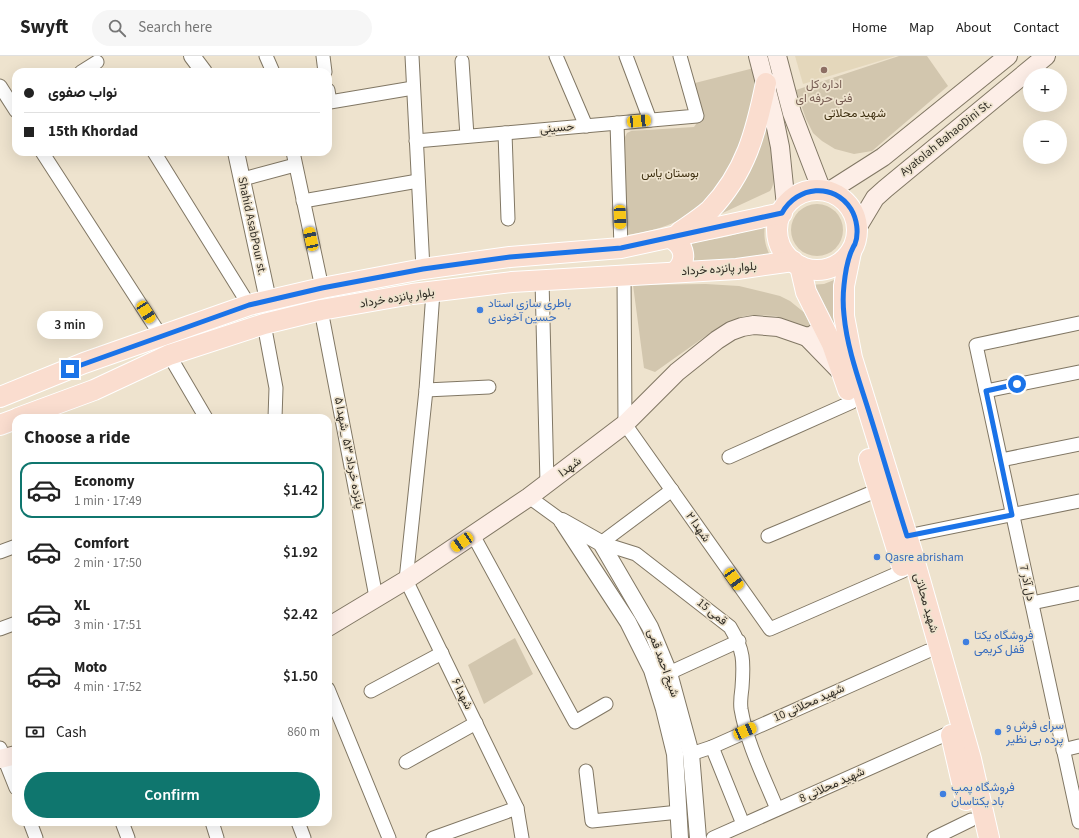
<!DOCTYPE html>
<html lang="en">
<head>
<meta charset="utf-8">
<style>
	body { margin:0; font-family:"Source Sans 3",Vazirmatn,sans-serif; background:#f6f6f6; color:#222; height:100vh; display:flex; flex-direction:column; font-size:15px; white-space:nowrap }
	* { box-sizing:border-box; margin:0 }
	p { font-size:13px; color:#767676 }
	.icon { flex:none; width:22px; height:22px; fill:none; stroke:currentColor; stroke-width:2; stroke-linecap:round; stroke-linejoin:round }
	.map { position:relative; flex:1; overflow:hidden }
	.details { position:absolute; left:12px; top:358px; width:320px; height:412px; display:flex; flex-direction:column; background:#fff; border-radius:12px; box-shadow:0 4px 16px #0002 }
	.details>* { flex:none }
	.hud { position:absolute; left:12px; top:12px; width:320px; height:88px; border-radius:12px; box-shadow:0 4px 16px #0002; display:grid; align-content:center; height:88px; padding:0 12px; background:#fff }
	.controls { position:absolute; left:1023px; top:12px; display:grid; gap:8px }
	.controls a { display:grid; place-items:center; width:44px; height:44px; border-radius:50%; background:#fff; box-shadow:0 4px 16px #0002; font-size:20px }
	.end { position:absolute; width:18px; height:18px; margin:-9px; border:5px solid #1a73e8; background:#fff; box-shadow:0 0 0 2px #fff }
	.from { border-radius:50% }
	.bubble { position:absolute; height:28px; border-radius:14px; background:#fff; box-shadow:0 4px 16px #0002; font-size:13px; font-weight:600; line-height:28px; text-align:center }
	.car { position:absolute; width:12px; height:24px; margin:-12px -6px; border-radius:5px; box-shadow:0 0 3px 1px #0007; background:linear-gradient(#f5c518 24%,#345 0 40%,#f5c518 0 76%,#345 0 86%,#f5c518 0) }
	.hud b { display:flex; align-items:center; gap:14px; height:38px; font-size:15px }
	.hud b+b { border-top:1px solid #e0e0e0 }
	.hud i { width:10px; height:10px; background:#222 }
	ul { padding:0; list-style:none }
	li { display:flex; align-items:center; gap:12px; height:56px; margin:0 8px 6px; padding:0 4px; border:2px solid transparent; border-radius:12px }
	li div { flex:1 }
	li b { display:block; font-size:15px }
	li em { font-style:normal; font-weight:600 }
	li.current { border-color:#0f766e }
	li>.icon { width:36px; height:36px; stroke-width:1.5 }
	h2 { padding:0 12px; font-size:18px; line-height:48px }
	.pay { display:flex; align-items:center; gap:10px; height:44px; padding:0 12px; font-size:15px }
	.pay p { margin-inline-start:auto }
	.cta { display:flex; gap:8px; margin-top:auto; padding:8px 12px }
	.cta a { flex:1; height:46px; border-radius:24px; background:#0f766e; color:#fff; font-size:16px; font-weight:600; line-height:46px; text-align:center }
	header { display:flex; align-items:center; gap:24px; box-sizing:border-box; height:56px; padding:0 20px; background:#fff; border-bottom:1px solid #e0e0e0 }
	header strong { font-size:19px }
	nav { display:flex; gap:22px; margin-inline-start:auto; font-size:14px }
	.search { width:280px; height:36px; background:#f6f6f6; display:flex; align-items:center; gap:10px; box-sizing:border-box; padding:0 14px; border-radius:22px; color:#767676; font-size:15px }
	.map>svg:first-child { display:block }
</style>
</head>
<body>
<header>
<strong>Swyft</strong>
<div class="search"><svg class="icon" aria-label="search" viewBox="0 0 24 24"><circle cx="10" cy="10" r="6"/><path d="M15 15l6 6"/></svg>Search here</div>
<nav><a>Home</a><a>Map</a><a>About</a><a>Contact</a></nav>
</header>
<div class="map">
<svg width="1079" height="782" viewBox="0 0 1079 782">
	<rect width="100%" height="100%" fill="#eee3ce"/>
	<path fill="#e4d7bb" d="M795 0H896L803 28Z"/>
	<g fill="#d2c6ae">
		<path d="M899 0H927L948 30 872 95 854 98 835 93 822 85 813 77 806 63 796 34Z"/>
		<path d="M754 12C754 19 756 27 756 33 750 72 724 136 690 158 671 170 649 176 626 179L625 81 627 77 631 75 694 71 703 58 695 27Z"/>
		<path d="M766 74 769 75C771 88 779 125 770 135L714 161Z"/>
		<circle cx="817" cy="174" r="26"/>
		<path d="M765 168C763 184 766 192 773 205L688 207 692 186C716 184 742 178 765 168Z"/>
		<path d="M839 222 845 296 809 229 824 228Z"/>
		<path d="M706 228 739 230 780 240 790 245 811 262 815 273 802 271 776 260 758 259 744 260 727 267 703 282 655 316 644 312 633 229Z"/>
		<path d="M515 582 533 618 484 648 468 609Z"/>
	</g>
	<g fill="none" stroke-linecap="round" stroke-linejoin="round">
		<defs>
			<g id="minor">
				<path d="M266 0 273 16"/>
				<path d="M323 0 325 16"/>
				<path d="M412 0 423 213"/>
				<path d="M556 0 586 70"/>
				<path d="M626 0 650 64"/>
				<path d="M462 5 467 80"/>
				<path d="M81 16 97 6"/>
				<path d="M0 30 16 55"/>
				<path d="M328 34 330 46 413 32"/>
				<path d="M617 67 621 192"/>
				<path d="M505 77 508 163"/>
				<path d="M416 85 697 60 680 0"/>
				<path d="M42 96 161 280"/>
				<path d="M154 96 249 249"/>
				<path d="M293 96 322 232"/>
				<path d="M243 123 295 109"/>
				<path d="M303 145 418 125"/>
				<path d="M624 219 625 368 770 573 903 515"/>
				<path d="M542 224 547 428"/>
				<path d="M433 236 426 334 406 524 517 752 522 782"/>
				<path d="M321 254 376 541"/>
				<path d="M1079 267 976 289 1079 766"/>
				<path d="M264 268 276 332 275 362"/>
				<path d="M169 299 206 362"/>
				<path d="M426 334 489 331"/>
				<path d="M986 335 1079 316"/>
				<path d="M729 401 852 346"/>
				<path d="M1001 404 1079 388"/>
				<path d="M529 441 562 465"/>
				<path d="M473 479 575 666 606 648"/>
				<path d="M768 480 878 434"/>
				<path d="M907 480 1079 445"/>
				<path d="M601 487 636 498 730 571C744 594 744 605 742 632 741 639 740 646 741 653 747 688 764 721 777 753"/>
				<path d="M601 487 672 434"/>
				<path d="M0 496 16 490"/>
				<path d="M1032 547 1079 537"/>
				<path d="M0 573 16 567"/>
				<path d="M669 617 739 585"/>
				<path d="M328 633 389 782"/>
				<path d="M371 635 442 597"/>
				<path d="M712 691 743 768"/>
				<path d="M0 692 16 732"/>
				<path d="M1063 694 1079 690"/>
				<path d="M691 698 712 691 928 595"/>
				<path d="M406 706 476 667"/>
				<path d="M586 715 592 765 679 756"/>
				<path d="M30 766 36 782"/>
				<path d="M122 766 128 782"/>
				<path d="M212 766 217 782"/>
				<path d="M298 766 304 782"/>
				<path d="M433 782 517 752"/>
				<path d="M713 782 951 676"/>
				<path d="M934 782 971 764"/>
			</g>
			<g id="tertiary">
				<path d="M192 0 204 16"/>
				<path d="M236 96 268 244"/>
				<path d="M562 465 601 487 650 571 669 617 691 698 698 782"/>
				<path d="M564 468 628 566 652 614 664 653 675 698 680 782"/>
			</g>
			<g id="secondary">
				<path d="M758 0 774 62 780 91 786 150"/>
				<path d="M777 0 792 57 822 135"/>
				<path d="M828 136 883 101 1008 0"/>
				<path d="M857 172 875 142 885 133 1046 0"/>
				<path d="M817 276 813 279 807 281 841 316"/>
				<path d="M328 571 406 524 529 441 625 368 677 316 717 284 731 275 742 271 754 269 778 271 807 281"/>
				<path d="M0 703 16 699"/>
			</g>
			<g id="primary">
				<circle cx="817" cy="174" r="40"/>
				<path d="M680 176C690 169 701 162 710 154 746 116 756 76 766 27"/>
				<path d="M670 182C685 189 688 205 675 216"/>
				<path d="M851 196 844 230V260L852 302 912 496 971 703 989 782"/>
				<path d="M800 210 806 236 832 288 848 334"/>
				<path d="M0 341 84 307 249 249 322 232 423 213 510 201 621 192 782 157"/>
				<path d="M18 362 94 334 169 299 264 268 321 254 412 238 512 226 737 213 793 205"/>
				<path d="M0 369 16 363"/>
				<path d="M869 403 902 510"/>
				<path d="M951 679 966 744"/>
			</g>
		</defs>
		<use href="#minor" stroke="#817764" stroke-width="15"/>
		<use href="#tertiary" stroke="#817764" stroke-width="18"/>
		<use href="#secondary" stroke="#817764" stroke-width="20"/>
		<use href="#primary" stroke="#fff" stroke-width="22"/>
		<use href="#minor" stroke="#fff" stroke-width="13"/>
		<use href="#tertiary" stroke="#fff" stroke-width="16"/>
		<use href="#secondary" stroke="#fdeee7" stroke-width="18"/>
		<use href="#primary" stroke="#faddcf" stroke-width="20"/>
	</g>
	<g fill="none" stroke-linecap="round" stroke-linejoin="round">
		<path stroke="#1a73e8" stroke-width="5" d="M70 313 249 249 322 232 423 213 510 201 621 192 782 157C797 130 834 126 851 153 857 163 859 177 855 188 853 191 852 194 851 196 847 206 845 219 844 229 843 238 843 250 844 259 847 292 859 324 869 356 882 397 894 439 907 480L1012 459 986 335 1017 328"/>
	</g>
	<circle fill="#8d6e63" stroke="#eee3ce" stroke-width="1.5" cx="824" cy="14" r="4"/>
	<g fill="#3f7fe0" stroke="#eee3ce" stroke-width="1.5">
		<circle cx="480" cy="254" r="4"/>
		<circle cx="877" cy="501" r="4"/>
		<circle cx="966" cy="586" r="4"/>
		<circle cx="998" cy="676" r="4"/>
		<circle cx="943" cy="738" r="4"/>
	</g>
	<g text-anchor="middle" dominant-baseline="central" stroke-width="3.5" stroke-linejoin="round" paint-order="stroke">
		<g font-size="12" fill="#785e54" stroke="#eee3ce">
			<text x="824" y="28">اداره کل<tspan x="824" dy="14">فنی حرفه ای</tspan></text>
		</g>
		<g font-size="12" fill="#3e2f0f" stroke="#eee3ce">
			<text x="855" y="57">شهید محلاتی</text>
			<text x="670" y="117">بوستان یاس</text>
		</g>
		<g font-size="12" fill="#322e26" stroke="#eee3ce">
			<text transform="translate(557 72) rotate(-5)">حسینی</text>
			<text transform="translate(946 82) rotate(-39)">Ayatolah BahaoDini St.</text>
			<text transform="translate(252 170) rotate(78)">Shahid AsabPour st.</text>
			<text transform="translate(719 213) rotate(-4)">بلوار پانزده خرداد</text>
			<text transform="translate(397 242) rotate(-9)">بلوار پانزده خرداد</text>
			<text transform="translate(349 397) rotate(79)">پانزده خرداد ۵۳ _شهدا ۵</text>
			<text transform="translate(570 411) rotate(-37)">شهدا</text>
			<text transform="translate(698 471) rotate(55)">شهدا ۲</text>
			<text transform="translate(1027 527) rotate(78)">دل آذر 7</text>
			<text transform="translate(926 547) rotate(74)">شهید محلاتی</text>
			<text transform="translate(712 556) rotate(39)">قمی 15</text>
			<text transform="translate(663 607) rotate(70)">شیخ احمد قمی</text>
			<text transform="translate(462 638) rotate(64)">شهدا ۶</text>
			<text transform="translate(809 647) rotate(-24)">شهید محلاتی 10</text>
			<text transform="translate(832 729) rotate(-24)">شهید محلاتی 8</text>
		</g>
		<g font-size="12" fill="#366cbe" stroke="#eee3ce" text-anchor="start">
			<text x="488" y="247">باطری سازی استاد<tspan x="488" dy="14">حسین آخوندی</tspan></text>
			<text x="885" y="501">Qasre abrisham</text>
			<text x="974" y="579">فروشگاه یکتا<tspan x="974" dy="14">قفل کریمی</tspan></text>
			<text x="1006" y="669">سرای فرش و<tspan x="1006" dy="14">پرده بی نظیر</tspan></text>
			<text x="951" y="731">فروشگاه پمپ<tspan x="951" dy="14">باد یکتاسان</tspan></text>
		</g>
	</g>
</svg>
<div class="controls">
<a>+</a>
<a>−</a>
</div>
<i class="end from" style="left:1017px;top:328px"></i>
<i class="end" style="left:70px;top:313px"></i>
<div class="bubble" style="left:37px;top:255px;width:66px">3 min</div>
<i class="car" style="left:639px;top:65px;rotate:85deg"></i>
<i class="car" style="left:620px;top:161px;rotate:178deg"></i>
<i class="car" style="left:311px;top:183px;rotate:348deg"></i>
<i class="car" style="left:146px;top:256px;rotate:147deg"></i>
<i class="car" style="left:462px;top:486px;rotate:236deg"></i>
<i class="car" style="left:734px;top:523px;rotate:145deg"></i>
<i class="car" style="left:745px;top:675px;rotate:66deg"></i>
<div class="hud">
<b><i class="from"></i>نواب صفوی</b>
<b><i></i>15th Khordad</b>
</div>
<section class="details">
<h2>Choose a ride</h2>
<ul>
<li class="current"><svg class="icon" aria-label="car" viewBox="0 0 24 24"><path d="M5 17H2v-5l4-1 3-4h7l3 4 3 1v5h-3M9 17h6M6 11h13"/><circle cx="7" cy="17" r="2"/><circle cx="17" cy="17" r="2"/></svg><div><b>Economy</b><p>1 min · 17:49</p></div><em>$1.42</em></li>
<li><svg class="icon" aria-label="car" viewBox="0 0 24 24"><path d="M5 17H2v-5l4-1 3-4h7l3 4 3 1v5h-3M9 17h6M6 11h13"/><circle cx="7" cy="17" r="2"/><circle cx="17" cy="17" r="2"/></svg><div><b>Comfort</b><p>2 min · 17:50</p></div><em>$1.92</em></li>
<li><svg class="icon" aria-label="car" viewBox="0 0 24 24"><path d="M5 17H2v-5l4-1 3-4h7l3 4 3 1v5h-3M9 17h6M6 11h13"/><circle cx="7" cy="17" r="2"/><circle cx="17" cy="17" r="2"/></svg><div><b>XL</b><p>3 min · 17:51</p></div><em>$2.42</em></li>
<li><svg class="icon" aria-label="car" viewBox="0 0 24 24"><path d="M5 17H2v-5l4-1 3-4h7l3 4 3 1v5h-3M9 17h6M6 11h13"/><circle cx="7" cy="17" r="2"/><circle cx="17" cy="17" r="2"/></svg><div><b>Moto</b><p>4 min · 17:52</p></div><em>$1.50</em></li>
</ul>
<div class="pay"><svg class="icon" aria-label="cash" viewBox="0 0 24 24"><path d="M3 7h18v10H3z"/><circle cx="12" cy="12" r="2"/></svg>Cash<p>860 m</p></div>
<div class="cta"><a>Confirm</a></div>
</section>
</div>
</body>
</html>
